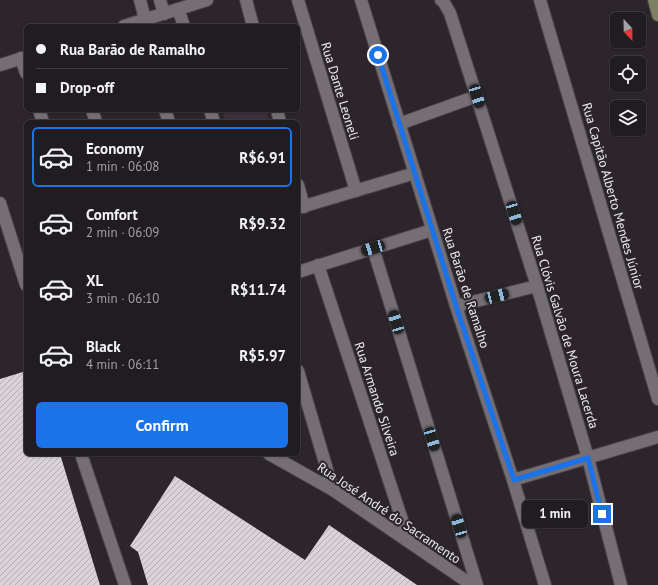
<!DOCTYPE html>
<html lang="en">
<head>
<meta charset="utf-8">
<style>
	body { margin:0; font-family:"PT Sans",sans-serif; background:#29252a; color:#f1f3f6; height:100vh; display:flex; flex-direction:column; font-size:15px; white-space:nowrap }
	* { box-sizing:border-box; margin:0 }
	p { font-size:13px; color:#a2a1a5 }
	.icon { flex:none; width:22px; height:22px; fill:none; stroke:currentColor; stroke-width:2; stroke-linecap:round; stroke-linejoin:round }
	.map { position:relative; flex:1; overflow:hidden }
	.panel { position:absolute; left:24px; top:120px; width:276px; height:336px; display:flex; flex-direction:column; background:#211c21; border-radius:6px; box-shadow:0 1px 3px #0004,0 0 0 1px #3e3a3f }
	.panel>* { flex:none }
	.banner { position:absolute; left:24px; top:24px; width:276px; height:88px; border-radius:6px; box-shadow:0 1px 3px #0004,0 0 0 1px #3e3a3f; display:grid; align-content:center; height:88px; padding:0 12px; background:#211c21 }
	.needle { width:26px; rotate:158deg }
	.controls { position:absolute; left:610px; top:12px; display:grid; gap:8px }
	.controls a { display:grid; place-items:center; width:36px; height:36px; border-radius:6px; background:#211c21; box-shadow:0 1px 3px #0004,0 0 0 1px #3e3a3f; font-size:20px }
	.end { position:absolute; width:18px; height:18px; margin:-9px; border:5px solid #1a73e8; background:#fff; box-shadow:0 0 0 2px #fff }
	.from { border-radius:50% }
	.bubble { position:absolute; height:28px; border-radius:6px; background:#211c21; box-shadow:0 1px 3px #0004,0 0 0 1px #3e3a3f; font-size:13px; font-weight:700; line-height:28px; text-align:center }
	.car { position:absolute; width:12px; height:24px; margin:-12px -6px; border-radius:5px; box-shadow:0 0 3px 1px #0007; background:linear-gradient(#222 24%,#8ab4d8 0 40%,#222 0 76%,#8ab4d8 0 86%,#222 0) }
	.banner b { display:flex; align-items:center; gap:14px; height:38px; font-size:15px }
	.banner b+b { border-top:1px solid #3e3a3f }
	.banner i { width:10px; height:10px; background:#f1f3f6 }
	ul { padding:7px 0 0; list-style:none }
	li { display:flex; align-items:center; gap:12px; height:60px; margin:0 8px 6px; padding:0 4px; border:2px solid transparent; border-radius:6px }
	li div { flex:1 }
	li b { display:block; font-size:15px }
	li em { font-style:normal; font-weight:700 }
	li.on { border-color:#1a73e8 }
	li>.icon { width:36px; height:36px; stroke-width:1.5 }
	.button { display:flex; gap:8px; margin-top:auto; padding:8px 12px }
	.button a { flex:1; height:46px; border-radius:6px; background:#1a73e8; color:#fff; font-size:16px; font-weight:700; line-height:46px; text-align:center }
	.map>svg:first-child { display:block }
</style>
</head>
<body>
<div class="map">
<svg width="658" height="585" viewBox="0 0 658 585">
	<defs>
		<pattern id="building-hatch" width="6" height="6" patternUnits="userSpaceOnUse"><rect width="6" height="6" fill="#d9d2d9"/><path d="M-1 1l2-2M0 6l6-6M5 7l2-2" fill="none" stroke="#b4afb5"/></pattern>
	</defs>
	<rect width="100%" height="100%" fill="#2c262c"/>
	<path fill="#3a303a" d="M222 110H266L270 122H226Z"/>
	<g fill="url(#building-hatch)">
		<path d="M26 371V454H60L100 585H0V379Z"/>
		<path d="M175 476 305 560 329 525 417 585H148L138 552 130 546Z"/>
	</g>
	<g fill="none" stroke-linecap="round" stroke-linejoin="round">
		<defs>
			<g id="street">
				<path d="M140 0 145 19"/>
				<path d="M160 0 164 14"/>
				<path d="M246 0 253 26"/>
				<path d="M298 0 356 191"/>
				<path d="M361 0 456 306 513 480 545 585"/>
				<path d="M441 0 443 1 450 13 537 286 588 458 621 585"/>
				<path d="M540 0 658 399"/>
				<path d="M178 9 184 26"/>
				<path d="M124 26 207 0"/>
				<path d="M21 58 26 73"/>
				<path d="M0 65 26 57"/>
				<path d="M39 110 43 122"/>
				<path d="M92 110 96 122"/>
				<path d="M165 110 169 122"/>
				<path d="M210 110 214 122"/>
				<path d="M277 110 280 122"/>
				<path d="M399 124 477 96"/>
				<path d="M298 185 304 207"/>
				<path d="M0 203 26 285"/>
				<path d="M298 208 415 173"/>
				<path d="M373 248 477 585"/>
				<path d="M318 265 409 541"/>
				<path d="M298 272 432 230"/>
				<path d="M456 306 537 286"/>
				<path d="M298 371 333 490"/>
				<path d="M81 454 125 585"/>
				<path d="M269 454 333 490 472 585"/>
				<path d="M513 480 658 437"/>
			</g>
			<path id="secondary" d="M654 0 658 15"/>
		</defs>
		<use href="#street" stroke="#484449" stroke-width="14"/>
		<use href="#secondary" stroke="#484449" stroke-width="14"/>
		<use href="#street" stroke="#756e75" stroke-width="12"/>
		<use href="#secondary" stroke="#7c8164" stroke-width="12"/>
	</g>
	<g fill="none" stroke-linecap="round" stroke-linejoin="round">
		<path stroke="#1a73e8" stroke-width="5" d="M378 55 456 306 514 480 588 458 602 514"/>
	</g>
	<g text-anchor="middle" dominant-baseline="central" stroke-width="4" stroke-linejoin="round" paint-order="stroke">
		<g font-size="13" fill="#eeebef" stroke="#2c262c">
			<text transform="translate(340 91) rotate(73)">Rua Dante Leoneli</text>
			<text transform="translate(613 196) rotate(74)">Rua Capitão Alberto Mendes Júnior</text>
			<text transform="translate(466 288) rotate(72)">Rua Barão de Ramalho</text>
			<text transform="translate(565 332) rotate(73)">Rua Clóvis Galvão de Moura Lacerda</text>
			<text transform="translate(377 399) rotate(72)">Rua Armando Silveira</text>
			<text transform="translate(389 513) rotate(34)">Rua José André do Sacramento</text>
		</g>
	</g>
</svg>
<div class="controls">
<a><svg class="needle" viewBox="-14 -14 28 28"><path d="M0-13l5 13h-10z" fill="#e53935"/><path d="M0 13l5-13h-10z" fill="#a2a1a5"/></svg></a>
<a><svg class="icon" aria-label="locate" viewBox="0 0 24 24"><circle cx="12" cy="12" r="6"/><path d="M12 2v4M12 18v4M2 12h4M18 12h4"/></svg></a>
<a><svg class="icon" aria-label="layers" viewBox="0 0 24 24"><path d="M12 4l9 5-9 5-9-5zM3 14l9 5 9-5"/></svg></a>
</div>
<i class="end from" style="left:378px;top:55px"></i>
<i class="end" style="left:602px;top:514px"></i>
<div class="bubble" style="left:522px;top:500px;width:66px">1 min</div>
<i class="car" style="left:477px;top:96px;rotate:163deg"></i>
<i class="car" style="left:514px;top:213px;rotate:163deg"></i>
<i class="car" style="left:373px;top:248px;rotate:253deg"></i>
<i class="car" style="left:497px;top:296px;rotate:76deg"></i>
<i class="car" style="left:396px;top:322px;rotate:343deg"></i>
<i class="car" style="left:432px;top:439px;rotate:163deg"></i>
<i class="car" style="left:459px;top:526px;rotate:343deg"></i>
<div class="banner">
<b><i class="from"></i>Rua Barão de Ramalho</b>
<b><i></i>Drop-off</b>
</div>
<section class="panel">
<ul>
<li class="on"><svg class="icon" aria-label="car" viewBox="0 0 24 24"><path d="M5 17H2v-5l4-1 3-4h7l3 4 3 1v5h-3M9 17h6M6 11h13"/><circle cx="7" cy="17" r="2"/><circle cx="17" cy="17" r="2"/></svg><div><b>Economy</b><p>1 min · 06:08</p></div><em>R$6.91</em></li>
<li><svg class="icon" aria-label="car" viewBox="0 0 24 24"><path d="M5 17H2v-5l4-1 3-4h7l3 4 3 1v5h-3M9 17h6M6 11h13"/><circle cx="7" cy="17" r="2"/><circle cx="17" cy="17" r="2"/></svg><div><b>Comfort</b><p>2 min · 06:09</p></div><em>R$9.32</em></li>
<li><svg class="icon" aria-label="car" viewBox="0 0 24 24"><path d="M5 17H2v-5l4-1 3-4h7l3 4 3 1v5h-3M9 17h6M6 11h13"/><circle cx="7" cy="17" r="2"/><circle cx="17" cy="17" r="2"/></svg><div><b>XL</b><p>3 min · 06:10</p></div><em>R$11.74</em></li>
<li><svg class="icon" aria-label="car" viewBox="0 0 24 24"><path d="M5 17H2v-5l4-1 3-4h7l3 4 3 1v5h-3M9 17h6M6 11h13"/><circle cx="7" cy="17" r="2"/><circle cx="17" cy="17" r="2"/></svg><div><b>Black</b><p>4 min · 06:11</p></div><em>R$5.97</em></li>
</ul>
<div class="button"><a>Confirm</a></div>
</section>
</div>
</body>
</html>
